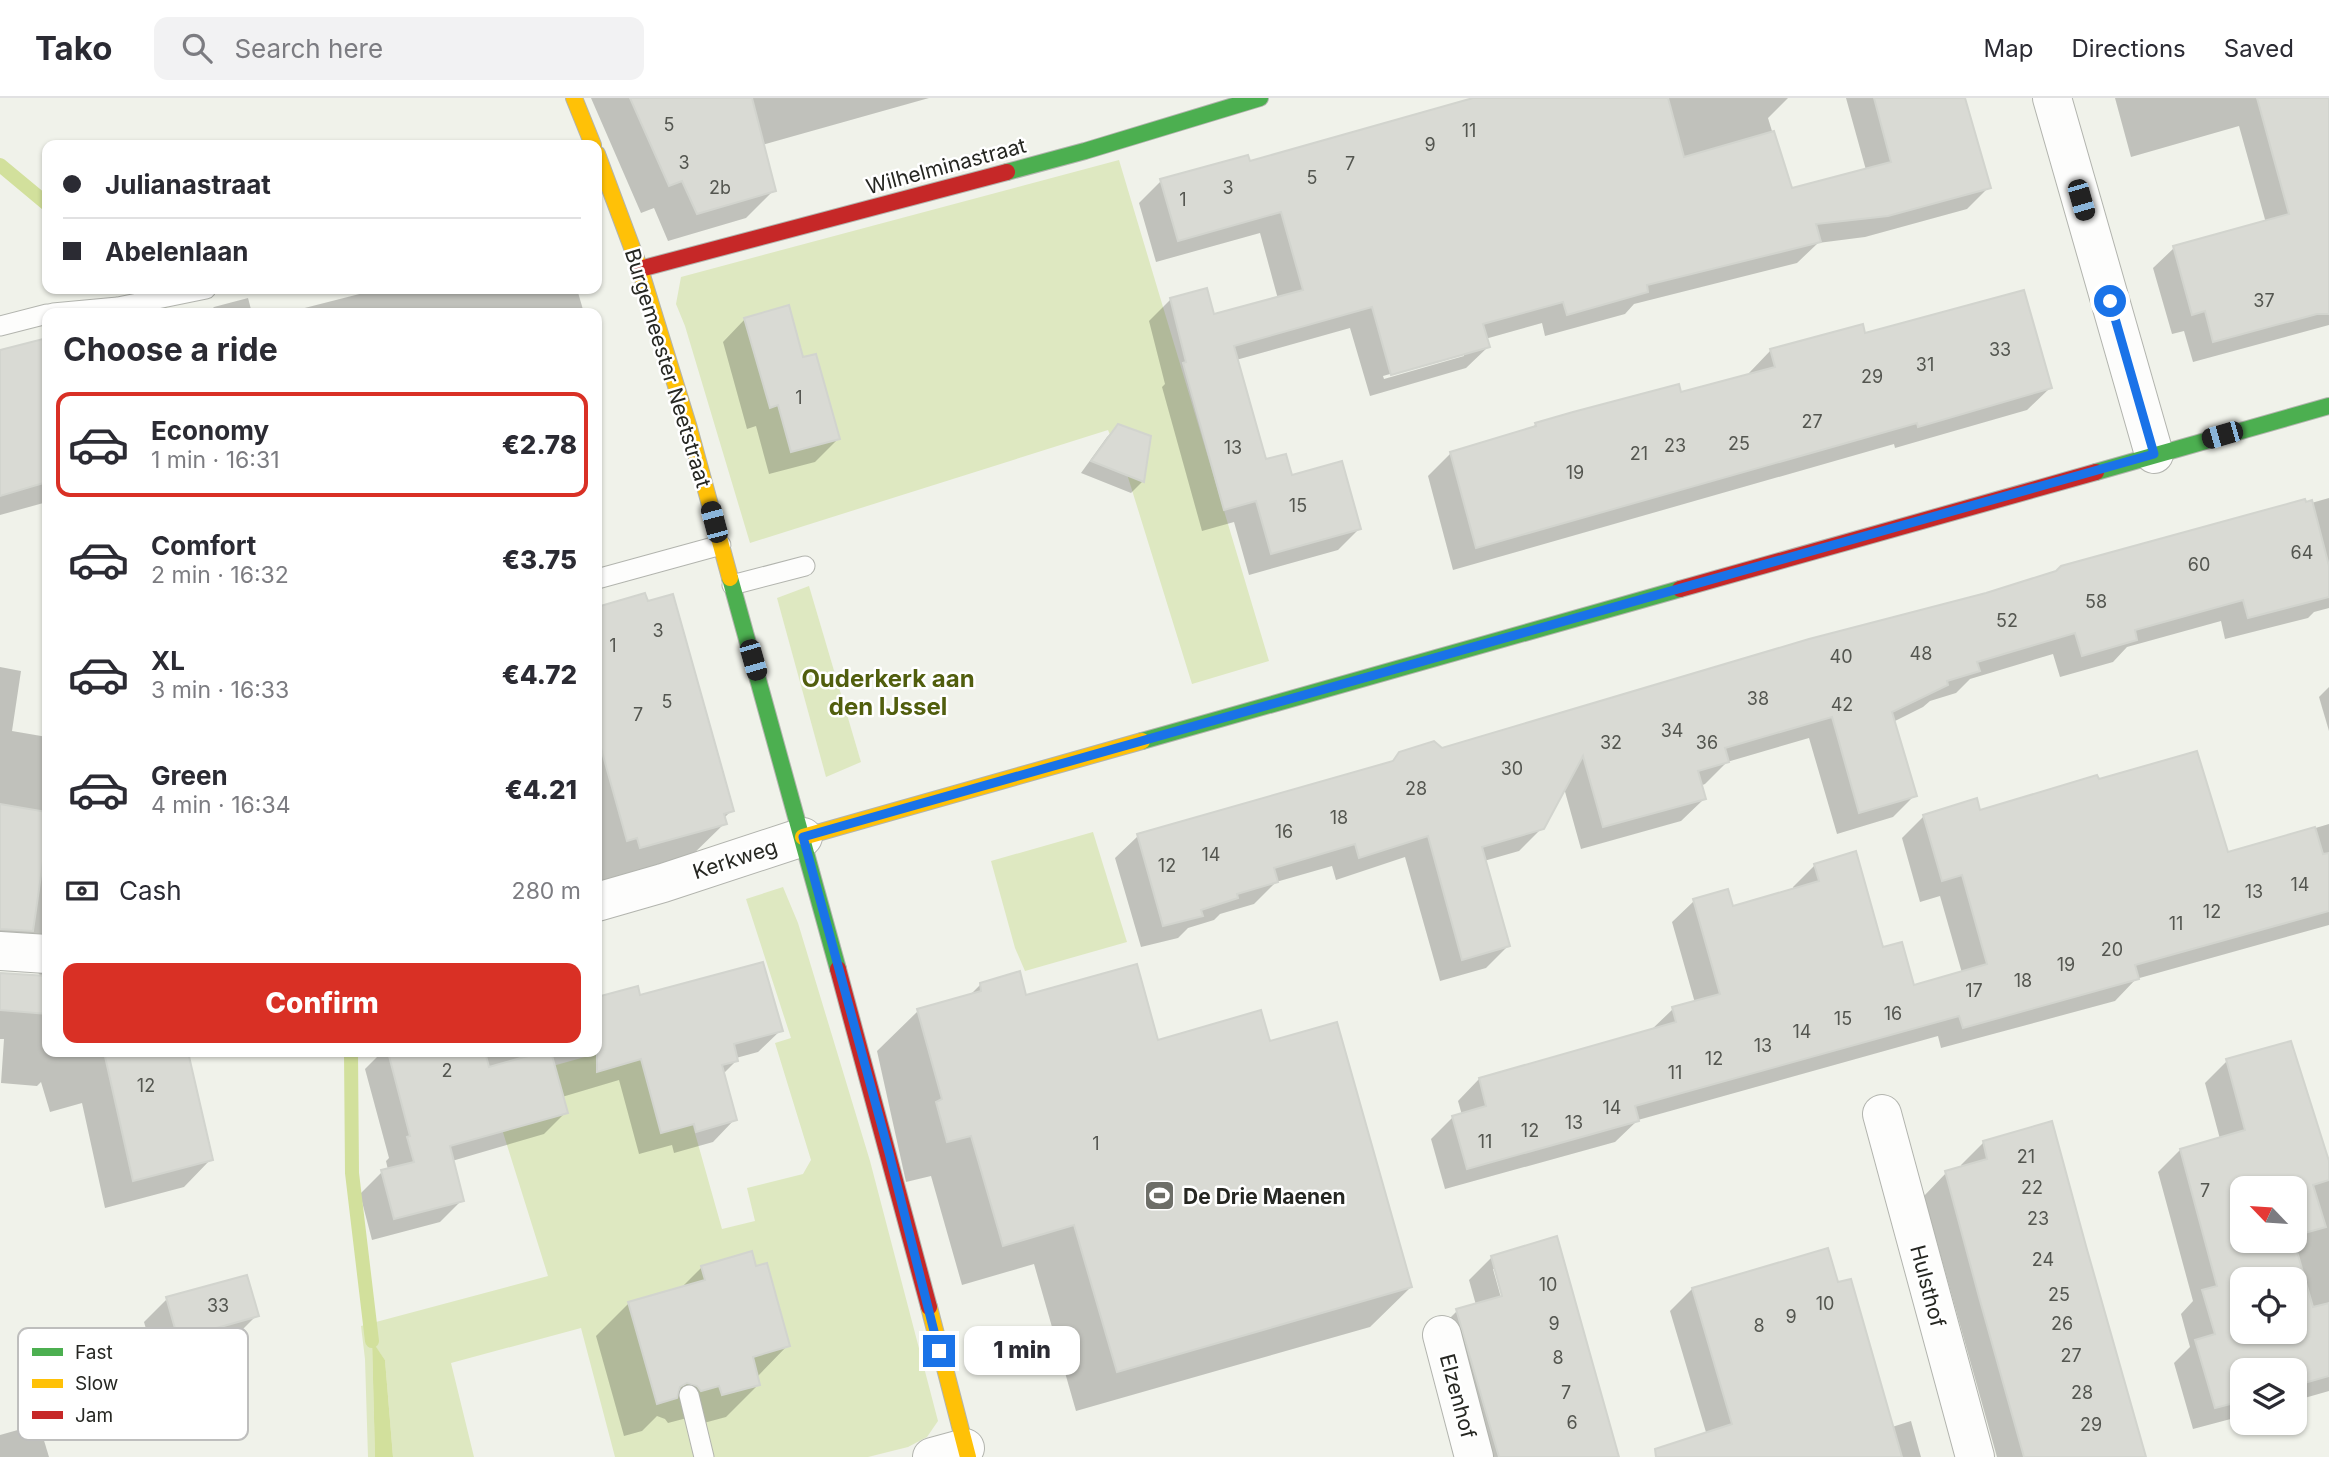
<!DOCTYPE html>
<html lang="en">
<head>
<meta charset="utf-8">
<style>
	body { margin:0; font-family:Inter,sans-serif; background:#f2f2f3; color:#2b2b33; height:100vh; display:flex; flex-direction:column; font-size:26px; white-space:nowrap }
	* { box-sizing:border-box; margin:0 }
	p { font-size:23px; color:#7c7c81 }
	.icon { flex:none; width:38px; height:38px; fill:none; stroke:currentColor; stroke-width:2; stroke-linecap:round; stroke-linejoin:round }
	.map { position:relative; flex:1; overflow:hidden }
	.panel { position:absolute; left:42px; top:210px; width:560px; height:749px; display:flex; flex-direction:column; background:#fff; border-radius:14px; box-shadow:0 2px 5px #0004 }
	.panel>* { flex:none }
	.banner { position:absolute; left:42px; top:42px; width:560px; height:154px; border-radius:14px; box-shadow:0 2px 5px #0004; display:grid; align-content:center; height:154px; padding:0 21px; background:#fff }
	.needle { width:46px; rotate:295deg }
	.controls { position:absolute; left:2230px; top:1078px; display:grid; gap:14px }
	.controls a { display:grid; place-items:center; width:77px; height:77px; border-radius:14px; background:#fff; box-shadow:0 2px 5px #0004; font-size:35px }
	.end { position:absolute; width:32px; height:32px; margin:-16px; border:9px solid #1a73e8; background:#fff; box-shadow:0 0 0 4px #fff }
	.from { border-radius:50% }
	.bubble { position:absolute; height:49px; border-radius:14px; background:#fff; box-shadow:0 2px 5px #0004; font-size:23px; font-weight:800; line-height:49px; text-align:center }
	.car { position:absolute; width:21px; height:42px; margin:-21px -10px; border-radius:9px; box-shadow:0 0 5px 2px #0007; background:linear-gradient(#222 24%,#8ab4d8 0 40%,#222 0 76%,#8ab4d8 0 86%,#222 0) }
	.banner b { display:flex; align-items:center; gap:24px; height:66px; font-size:26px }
	.banner b+b { border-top:2px solid #e1e1e2 }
	.banner i { width:18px; height:18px; background:#2b2b33 }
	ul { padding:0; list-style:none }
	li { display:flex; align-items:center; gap:21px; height:105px; margin:0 14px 10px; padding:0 7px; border:4px solid transparent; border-radius:14px }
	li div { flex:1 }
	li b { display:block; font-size:26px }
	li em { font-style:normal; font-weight:800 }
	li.on { border-color:#d93025 }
	li>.icon { width:63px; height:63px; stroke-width:1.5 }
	h2 { padding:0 21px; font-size:32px; line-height:84px }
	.pay { display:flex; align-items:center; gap:18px; height:77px; padding:0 21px; font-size:26px }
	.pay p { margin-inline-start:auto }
	.primary-button { display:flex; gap:14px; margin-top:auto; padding:14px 21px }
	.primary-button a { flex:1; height:80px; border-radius:14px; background:#d93025; color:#fff; font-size:28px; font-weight:800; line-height:80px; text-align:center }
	header { display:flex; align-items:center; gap:42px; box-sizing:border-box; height:98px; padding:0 35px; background:#fff; border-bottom:2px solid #e1e1e2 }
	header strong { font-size:33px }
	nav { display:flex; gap:38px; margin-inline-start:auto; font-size:24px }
	.search { width:490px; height:63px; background:#f2f2f3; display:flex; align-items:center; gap:18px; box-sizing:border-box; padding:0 24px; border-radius:14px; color:#7c7c81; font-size:26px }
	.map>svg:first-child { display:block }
</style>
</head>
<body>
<header>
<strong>Tako</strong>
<div class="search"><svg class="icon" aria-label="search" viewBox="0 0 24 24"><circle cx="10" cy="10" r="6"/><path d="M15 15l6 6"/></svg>Search here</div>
<nav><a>Map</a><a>Directions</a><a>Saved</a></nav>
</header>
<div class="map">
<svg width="2329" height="1359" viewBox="0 0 2329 1359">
	<rect width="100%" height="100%" fill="#f0f2ea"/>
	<g fill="#dee8c1">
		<path d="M1119 62 1269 563 1192 586 1127 376 1108 332 750 445 685 228 676 206 681 179Z"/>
		<path d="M809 488 861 664 826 679 777 500Z"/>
		<path d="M1093 734 1127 844 1025 873 1015 850 991 763Z"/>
		<path d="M783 789 798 825 870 1063 938 1323 927 1339 908 1349 868 1359H615L581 1230 451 1265 474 1359H393L385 1262 372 1244 375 1359H368L365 1261 361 1228 548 1178 491 996 503 982 667 936 722 1131 755 1123 747 1090 803 1076 811 1062 775 945 791 940 746 801Z"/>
	</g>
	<path fill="#d2e09c" d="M372 1243 385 1262 393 1359H375Z"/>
	<g fill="#0003" fill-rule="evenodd">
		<path d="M591 0H929L762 47 774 92 746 120 668 143 654 110 641 115Z"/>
		<path d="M1480 0H1788L1768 20 1790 92 1866 72 1846 0H1964L1989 89 1967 111 1865 139 1818 145 1797 165 1634 206 1625 216 1545 238 1542 225 1485 241 1488 249 1466 270 1370 298 1350 230 1236 262 1265 364 1290 379 1359 431 1338 452 1249 477 1234 424 1202 433 1162 289 1165 286 1149 223 1171 201 1213 218 1278 201 1260 135 1156 164 1139 105 1161 83 1248 65ZM1464 255V258L1384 281 1383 278Z"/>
		<path d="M2115 0H2321L2329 27V227L2193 264 2184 233 2172 236 2153 170 2174 150 2266 125 2239 28 2131 59Z"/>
		<path d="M379 191H577L584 215H285Z"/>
		<path d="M248 200 252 215H208L214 209Z"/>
		<path d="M745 221 802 262 838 341 815 364 769 376 756 328 747 331 723 244Z"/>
		<path d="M1864 238 2050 290 2027 312 1895 350 1894 346 1453 472 1428 378 1451 355 1530 332 1536 326 1680 297 1749 277V275L1771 252Z"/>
		<path d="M45 242 47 250V404L0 417V254Z"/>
		<path d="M1118 328 1149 340 1142 384 1131 395 1081 375 1107 339Z"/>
		<path d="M2329 400V510L2314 514 2308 520 2225 541 2221 523 2127 549 2113 564 2060 579 2053 556 1970 581 1956 595 1930 603 1923 609 1893 624 1915 697 1893 719 1837 736 1809 640 1727 664 1705 686 1700 688 1704 701 1681 723 1581 751 1564 690 1542 730 1519 753 1484 763 1509 847 1486 870 1440 883 1405 759 1336 782 1332 768 1276 784 1254 806 1220 816 1214 822 1188 830 1178 840 1141 849 1115 760 1138 738 1389 666 1399 656 1440 650 1483 640Z"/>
		<path d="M644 497 732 712 723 721 725 725 685 764 601 788 597 779V511Z"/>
		<path d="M0 569 21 573 12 633 47 639V954H187L211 1061 184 1089 105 1110 82 1005 50 1014 41 984 37 988 1 985 4 941H0V877L41 879 32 865 0 860Z"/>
		<path d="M2329 589V633L2319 599Z"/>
		<path d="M1979 714 2227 756 2329 726V827L2136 881 2115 903 1941 950 1938 938 1638 1022 1615 1044 1445 1091 1431 1041 1453 1019 1462 1017 1458 1003 1479 981 1650 933 1673 911 1695 905 1672 824 1694 803 1732 810 1794 792 1793 789 1815 767 1913 889 1962 875 1940 798 1920 804 1902 740 1924 718Z"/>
		<path d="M981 886 1157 944 1268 945 1411 1189 1370 1229 1076 1313 1034 1166 962 1187 931 1078 906 1084 877 953 918 913 969 898Z"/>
		<path d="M636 890 639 899 781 932 758 954 736 960V963L723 976 735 1021 713 1044 674 1055 672 1047 639 1056 619 982 562 999 566 1014 544 1036 452 1063 462 1102 440 1124 372 1142 360 1096 382 1074 388 1072 386 1063 389 1060 365 971 382 954H597V901Z"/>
		<path d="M2227 963 2329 1070V1293L2294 1303V1272H2242V1318L2193 1331 2174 1265 2190 1249 2181 1216 2193 1203 2158 1074 2180 1052 2220 1041 2205 985ZM2242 1090H2294V1143H2242ZM2242 1181H2294V1234H2242Z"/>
		<path d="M1983 1045 2144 1359H1997L1924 1098 1946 1075 1962 1071 1961 1067Z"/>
		<path d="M1492 1159 1617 1359H1470L1435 1235 1457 1213 1476 1207 1469 1182ZM1493 1171H1497L1506 1206 1503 1207Z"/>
		<path d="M702 1169 755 1170 788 1247 757 1279 759 1286 726 1319 689 1329 687 1320 668 1325 665 1321 657 1318 642 1333 624 1338 596 1238 629 1205 681 1190Z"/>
		<path d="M1837 1186 1892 1329 1911 1323 1921 1359H1694L1708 1341 1670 1213 1692 1191Z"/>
		<path d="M167 1201 257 1217 234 1240 155 1262 144 1224Z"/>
		<path d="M39 1326 49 1359H0V1337Z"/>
	</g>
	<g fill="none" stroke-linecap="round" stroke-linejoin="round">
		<g stroke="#d2e09c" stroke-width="14">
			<path d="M0 67 47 106"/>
			<path d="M143 191 162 215"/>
			<path d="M351 954 352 1075 372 1243"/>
		</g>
	</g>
	<g fill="#d9dad4" stroke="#d2d4ce" stroke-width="2" fill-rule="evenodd">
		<path d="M630 0H752L776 93 697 116 682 83 669 88Z"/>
		<path d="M1473 0H1668L1684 59 1774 33 1792 90 1891 64 1874 0H1965L1991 90 1888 118 1816 126 1821 144 1647 187 1648 194 1567 217 1563 204 1483 226 1490 249 1391 277 1372 209 1234 248 1266 361 1286 356 1292 377 1342 363 1361 431 1271 456 1256 403 1224 412 1183 265 1186 264 1170 200 1207 190 1214 216 1303 192 1281 114 1178 143 1160 81 1248 57 1250 63Z"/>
		<path d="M2257 0H2329V216H2317L2213 244 2205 213 2192 217 2173 148 2289 116Z"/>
		<path d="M2024 192 2052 290 1918 329 1917 325 1476 450 1450 354 1536 328 1535 325 1573 314 1679 286 1681 294 1775 269 1770 251 1863 226 1865 235Z"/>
		<path d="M789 207 803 259 816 256 840 341 791 354 778 307 770 310 744 220Z"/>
		<path d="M47 240V384L0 398V252Z"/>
		<path d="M1118 326 1151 338 1144 384 1091 363Z"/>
		<path d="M2305 401 2306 404 2312 402 2329 468V499L2248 520 2243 502 2135 532 2137 542 2082 558 2075 535 1977 564 1980 573 1947 583 1948 587 1892 614 1917 698 1859 715 1832 619 1725 650 1729 664 1698 673 1706 701 1603 729 1583 658 1544 731 1482 749 1510 848 1462 862 1428 738 1359 760 1355 746 1274 770 1278 784 1237 796 1238 800 1201 812 1203 818 1163 828 1137 736 1393 663 1399 654 1434 643 1442 650 1809 541 1986 495 2056 473 2061 468Z"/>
		<path d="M645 495 648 503 673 496 734 713 724 716 727 726 640 750 637 740 627 743 597 636V509Z"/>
		<path d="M2197 653 2228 754 2315 729 2323 756 2329 755V813L2135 867 2139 881 1963 930 1959 918 1635 1008 1639 1023 1467 1071 1452 1018 1486 1008 1479 980 1676 924 1672 909 1720 896 1693 801 1728 791 1733 808 1819 783 1814 766 1856 753 1883 849 1902 844 1914 887 1987 866 1962 777 1942 783 1923 717 1977 700 1980 712 2097 677 2099 681Z"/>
		<path d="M0 706 47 714V736L33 833 0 831Z"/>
		<path d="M763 864 783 933 734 946 738 963 722 967 737 1022 696 1034 694 1026 661 1035 641 961 597 974V899L638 888 640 897Z"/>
		<path d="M1137 866 1158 942 1261 912 1270 943 1337 924 1412 1189 1117 1274 1074 1127 1003 1148 971 1038 947 1044 936 1004 942 1001 917 911 981 893 980 885 1020 873 1026 897Z"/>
		<path d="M0 875 47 878V916L0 912Z"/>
		<path d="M2291 943 2329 1063V1082L2313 1087 2326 1129 2294 1138V1090H2242V1143H2294L2313 1209 2329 1205V1278L2294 1288V1272H2242V1303L2215 1310 2195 1242 2215 1236 2202 1192 2217 1188 2180 1051 2245 1032 2226 961ZM2242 1181H2294V1234H2242Z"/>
		<path d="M104 954H188L213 1062 133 1083Z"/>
		<path d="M388 954H485L489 969 542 954H551L568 1015 450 1048 464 1103 394 1121 381 1072 414 1064 407 1039 410 1038Z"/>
		<path d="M2052 1023 2086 1148 2146 1359H2024L1979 1199 1945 1073 1987 1061 1983 1043Z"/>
		<path d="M1557 1138 1592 1263 1619 1359H1499L1456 1211 1502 1198 1491 1158Z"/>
		<path d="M1828 1150 1838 1184 1851 1181 1902 1359H1656L1655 1351 1732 1326 1692 1190Z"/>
		<path d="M752 1153 756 1168 767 1165 790 1248 753 1259 760 1287 722 1297 719 1288 701 1293 697 1288 687 1285 680 1289 677 1300 657 1306 628 1204 705 1182 701 1168Z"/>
		<path d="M247 1177 259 1218 178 1241 166 1199Z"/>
	</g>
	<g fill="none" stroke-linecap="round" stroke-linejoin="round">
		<defs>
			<g id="lane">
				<path d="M53 215 118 209 206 191"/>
				<path d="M0 228 47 216"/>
				<path d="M597 481 721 447"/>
				<path d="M732 487 805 468"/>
				<path d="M689 1297 704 1359"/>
			</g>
			<g id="street">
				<path d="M2052 0 2154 356"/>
				<path d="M597 804 663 785 803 739"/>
				<path d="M0 853 47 856"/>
				<path d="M1882 1016 1975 1359"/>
				<path d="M1442 1237 1474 1359"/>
				<path d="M932 1359 965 1350"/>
			</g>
			<g id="fast">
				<path d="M1007 74 1085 53 1260 0"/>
				<path d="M2096 374 2329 308"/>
				<path d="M730 480 838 871"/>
				<path d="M1142 643 1680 491"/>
			</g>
			<g id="slow">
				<path d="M574 0 593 47"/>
				<path d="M597 56 640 171 689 330 730 480"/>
				<path d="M803 739 1142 643"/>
				<path d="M929 1209 968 1359"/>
			</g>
			<g id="jam">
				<path d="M640 171 1007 74"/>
				<path d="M1680 491 2096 374"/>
				<path d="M838 871 929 1209"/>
			</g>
		</defs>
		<use href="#lane" stroke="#b2b4ae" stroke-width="21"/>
		<use href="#street" stroke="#b2b4ae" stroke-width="40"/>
		<use href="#fast" stroke="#b2b4ae" stroke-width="18"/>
		<use href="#slow" stroke="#b2b4ae" stroke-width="18"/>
		<use href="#jam" stroke="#b2b4ae" stroke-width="18"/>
		<use href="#lane" stroke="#fdfdfc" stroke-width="19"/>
		<use href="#street" stroke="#fdfdfc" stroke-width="38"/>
		<use href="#fast" stroke="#4caf50" stroke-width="16"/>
		<use href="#slow" stroke="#ffc107" stroke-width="16"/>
		<use href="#jam" stroke="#c62828" stroke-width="16"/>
	</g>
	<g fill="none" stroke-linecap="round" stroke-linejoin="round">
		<path stroke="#1a73e8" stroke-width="9" d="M939 1253 889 1055 803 739 2154 356 2110 203"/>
	</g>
	<defs>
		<symbol id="stadium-square" viewBox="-11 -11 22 22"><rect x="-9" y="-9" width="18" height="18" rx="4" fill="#6d6e68" stroke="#fff"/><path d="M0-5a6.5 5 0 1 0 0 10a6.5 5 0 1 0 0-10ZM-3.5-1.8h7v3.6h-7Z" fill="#fff"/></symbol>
	</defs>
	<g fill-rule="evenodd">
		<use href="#stadium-square" x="1142" y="1080" width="35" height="35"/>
	</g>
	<g text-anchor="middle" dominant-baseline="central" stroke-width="5" stroke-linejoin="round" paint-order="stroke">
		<g font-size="18" fill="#545650">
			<text x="669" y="26">5</text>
			<text x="1469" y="32">11</text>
			<text x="1430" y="46">9</text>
			<text x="684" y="64">3</text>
			<text x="1350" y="65">7</text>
			<text x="1312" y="79">5</text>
			<text x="720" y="89">2b</text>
			<text x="1228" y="89">3</text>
			<text x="1183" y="101">1</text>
			<text x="2264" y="202">37</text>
			<text x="2000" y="251">33</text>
			<text x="1925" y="266">31</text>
			<text x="1872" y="278">29</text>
			<text x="799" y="299">1</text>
			<text x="1812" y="323">27</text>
			<text x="1739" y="345">25</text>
			<text x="1675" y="347">23</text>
			<text x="1233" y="349">13</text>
			<text x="1639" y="355">21</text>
			<text x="1575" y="374">19</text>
			<text x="1298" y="407">15</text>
			<text x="2302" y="454">64</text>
			<text x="2199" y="466">60</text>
			<text x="2096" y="503">58</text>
			<text x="2007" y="522">52</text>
			<text x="658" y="532">3</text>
			<text x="613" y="547">1</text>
			<text x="1921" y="555">48</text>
			<text x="1841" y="558">40</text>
			<text x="1758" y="600">38</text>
			<text x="667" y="603">5</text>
			<text x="1842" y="606">42</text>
			<text x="638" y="616">7</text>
			<text x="1672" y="632">34</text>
			<text x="1611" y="644">32</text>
			<text x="1707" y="644">36</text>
			<text x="1512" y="670">30</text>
			<text x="1416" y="690">28</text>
			<text x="1339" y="719">18</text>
			<text x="1284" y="733">16</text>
			<text x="1211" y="756">14</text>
			<text x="1167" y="767">12</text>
			<text x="2300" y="786">14</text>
			<text x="2254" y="793">13</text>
			<text x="2212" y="813">12</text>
			<text x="2176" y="825">11</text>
			<text x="2112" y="851">20</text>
			<text x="2066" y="866">19</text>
			<text x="2023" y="882">18</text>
			<text x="1974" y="892">17</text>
			<text x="1893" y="915">16</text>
			<text x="1843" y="920">15</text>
			<text x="1802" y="933">14</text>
			<text x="1763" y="947">13</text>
			<text x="1714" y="960">12</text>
			<text x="447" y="972">2</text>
			<text x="1675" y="974">11</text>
			<text x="146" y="987">12</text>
			<text x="1612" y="1009">14</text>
			<text x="1574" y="1024">13</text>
			<text x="1530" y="1032">12</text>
			<text x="1485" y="1043">11</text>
			<text x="1096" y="1045">1</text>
			<text x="2026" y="1058">21</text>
			<text x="2032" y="1089">22</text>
			<text x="2205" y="1092">7</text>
			<text x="2038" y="1120">23</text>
			<text x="2043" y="1161">24</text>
			<text x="1548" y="1186">10</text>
			<text x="2059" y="1196">25</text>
			<text x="1825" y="1205">10</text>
			<text x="218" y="1207">33</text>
			<text x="1791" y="1218">9</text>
			<text x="1554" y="1225">9</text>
			<text x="2062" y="1225">26</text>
			<text x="1759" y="1227">8</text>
			<text x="2071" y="1257">27</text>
			<text x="1558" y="1259">8</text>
			<text x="1566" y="1294">7</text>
			<text x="2082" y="1294">28</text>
			<text x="1572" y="1324">6</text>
			<text x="2091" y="1326">29</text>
		</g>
		<g font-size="21" fill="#262722" stroke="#fff">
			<text transform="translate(946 68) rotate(-15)">Wilhelminastraat</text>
			<text transform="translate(668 270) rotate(73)">Burgemeester Neetstraat</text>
			<text transform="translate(735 761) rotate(-18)">Kerkweg</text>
			<text transform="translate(1928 1188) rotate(75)">Hulsthof</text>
			<text transform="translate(1458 1298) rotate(75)">Elzenhof</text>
		</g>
		<g font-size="21" font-weight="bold" fill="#262722" stroke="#fff" text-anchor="start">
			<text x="1183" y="1098">De Drie Maenen</text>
		</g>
		<g font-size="24" font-weight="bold" fill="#515e0e" stroke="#fff">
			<text x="888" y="580">Ouderkerk aan<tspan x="888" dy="28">den IJssel</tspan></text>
		</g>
	</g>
	<rect x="18" y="1230" width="230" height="112" rx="10" fill="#fff" stroke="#bebebd" stroke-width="2"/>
	<rect x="32" y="1250" width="31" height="8" fill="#4caf50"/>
	<rect x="32" y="1281" width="31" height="9" fill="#ffc107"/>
	<rect x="32" y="1313" width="31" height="8" fill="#c62828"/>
	<g font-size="19" fill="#262722">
		<text x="75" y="1261">Fast</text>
		<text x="75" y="1292">Slow</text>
		<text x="75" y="1324">Jam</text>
	</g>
</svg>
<div class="controls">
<a><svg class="needle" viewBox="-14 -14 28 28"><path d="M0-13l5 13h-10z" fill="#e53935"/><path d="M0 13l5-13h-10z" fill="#7c7c81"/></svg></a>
<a><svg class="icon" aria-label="locate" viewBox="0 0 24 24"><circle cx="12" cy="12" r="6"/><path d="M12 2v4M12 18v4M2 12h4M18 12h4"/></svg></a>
<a><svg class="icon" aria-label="layers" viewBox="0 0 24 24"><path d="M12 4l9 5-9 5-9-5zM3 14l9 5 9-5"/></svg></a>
</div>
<i class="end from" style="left:2110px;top:203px"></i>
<i class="end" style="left:939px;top:1253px"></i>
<div class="bubble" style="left:964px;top:1228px;width:116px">1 min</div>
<i class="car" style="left:2081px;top:102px;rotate:164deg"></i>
<i class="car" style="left:2222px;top:337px;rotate:254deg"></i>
<i class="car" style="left:714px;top:424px;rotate:345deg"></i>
<i class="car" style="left:753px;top:562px;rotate:164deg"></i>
<div class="banner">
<b><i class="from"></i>Julianastraat</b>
<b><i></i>Abelenlaan</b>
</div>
<section class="panel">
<h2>Choose a ride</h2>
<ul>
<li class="on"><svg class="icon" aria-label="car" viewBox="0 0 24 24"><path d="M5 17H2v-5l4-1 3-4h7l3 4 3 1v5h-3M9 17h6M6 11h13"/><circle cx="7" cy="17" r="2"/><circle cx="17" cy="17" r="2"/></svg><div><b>Economy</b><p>1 min · 16:31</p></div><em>€2.78</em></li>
<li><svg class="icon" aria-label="car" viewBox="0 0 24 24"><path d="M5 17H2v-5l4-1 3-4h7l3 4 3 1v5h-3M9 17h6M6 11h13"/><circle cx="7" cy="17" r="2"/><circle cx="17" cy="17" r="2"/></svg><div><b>Comfort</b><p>2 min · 16:32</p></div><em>€3.75</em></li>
<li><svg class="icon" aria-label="car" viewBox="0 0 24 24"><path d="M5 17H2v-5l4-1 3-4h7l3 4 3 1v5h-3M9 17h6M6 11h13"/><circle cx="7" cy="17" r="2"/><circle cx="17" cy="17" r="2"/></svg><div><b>XL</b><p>3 min · 16:33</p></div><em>€4.72</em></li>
<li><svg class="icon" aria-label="car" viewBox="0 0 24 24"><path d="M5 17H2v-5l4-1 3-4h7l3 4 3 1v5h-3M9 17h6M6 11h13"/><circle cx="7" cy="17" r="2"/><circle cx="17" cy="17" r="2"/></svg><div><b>Green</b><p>4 min · 16:34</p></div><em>€4.21</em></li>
</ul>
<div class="pay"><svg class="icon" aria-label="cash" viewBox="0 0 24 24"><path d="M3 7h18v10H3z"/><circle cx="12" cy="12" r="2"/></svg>Cash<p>280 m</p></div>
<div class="primary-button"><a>Confirm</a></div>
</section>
</div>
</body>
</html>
